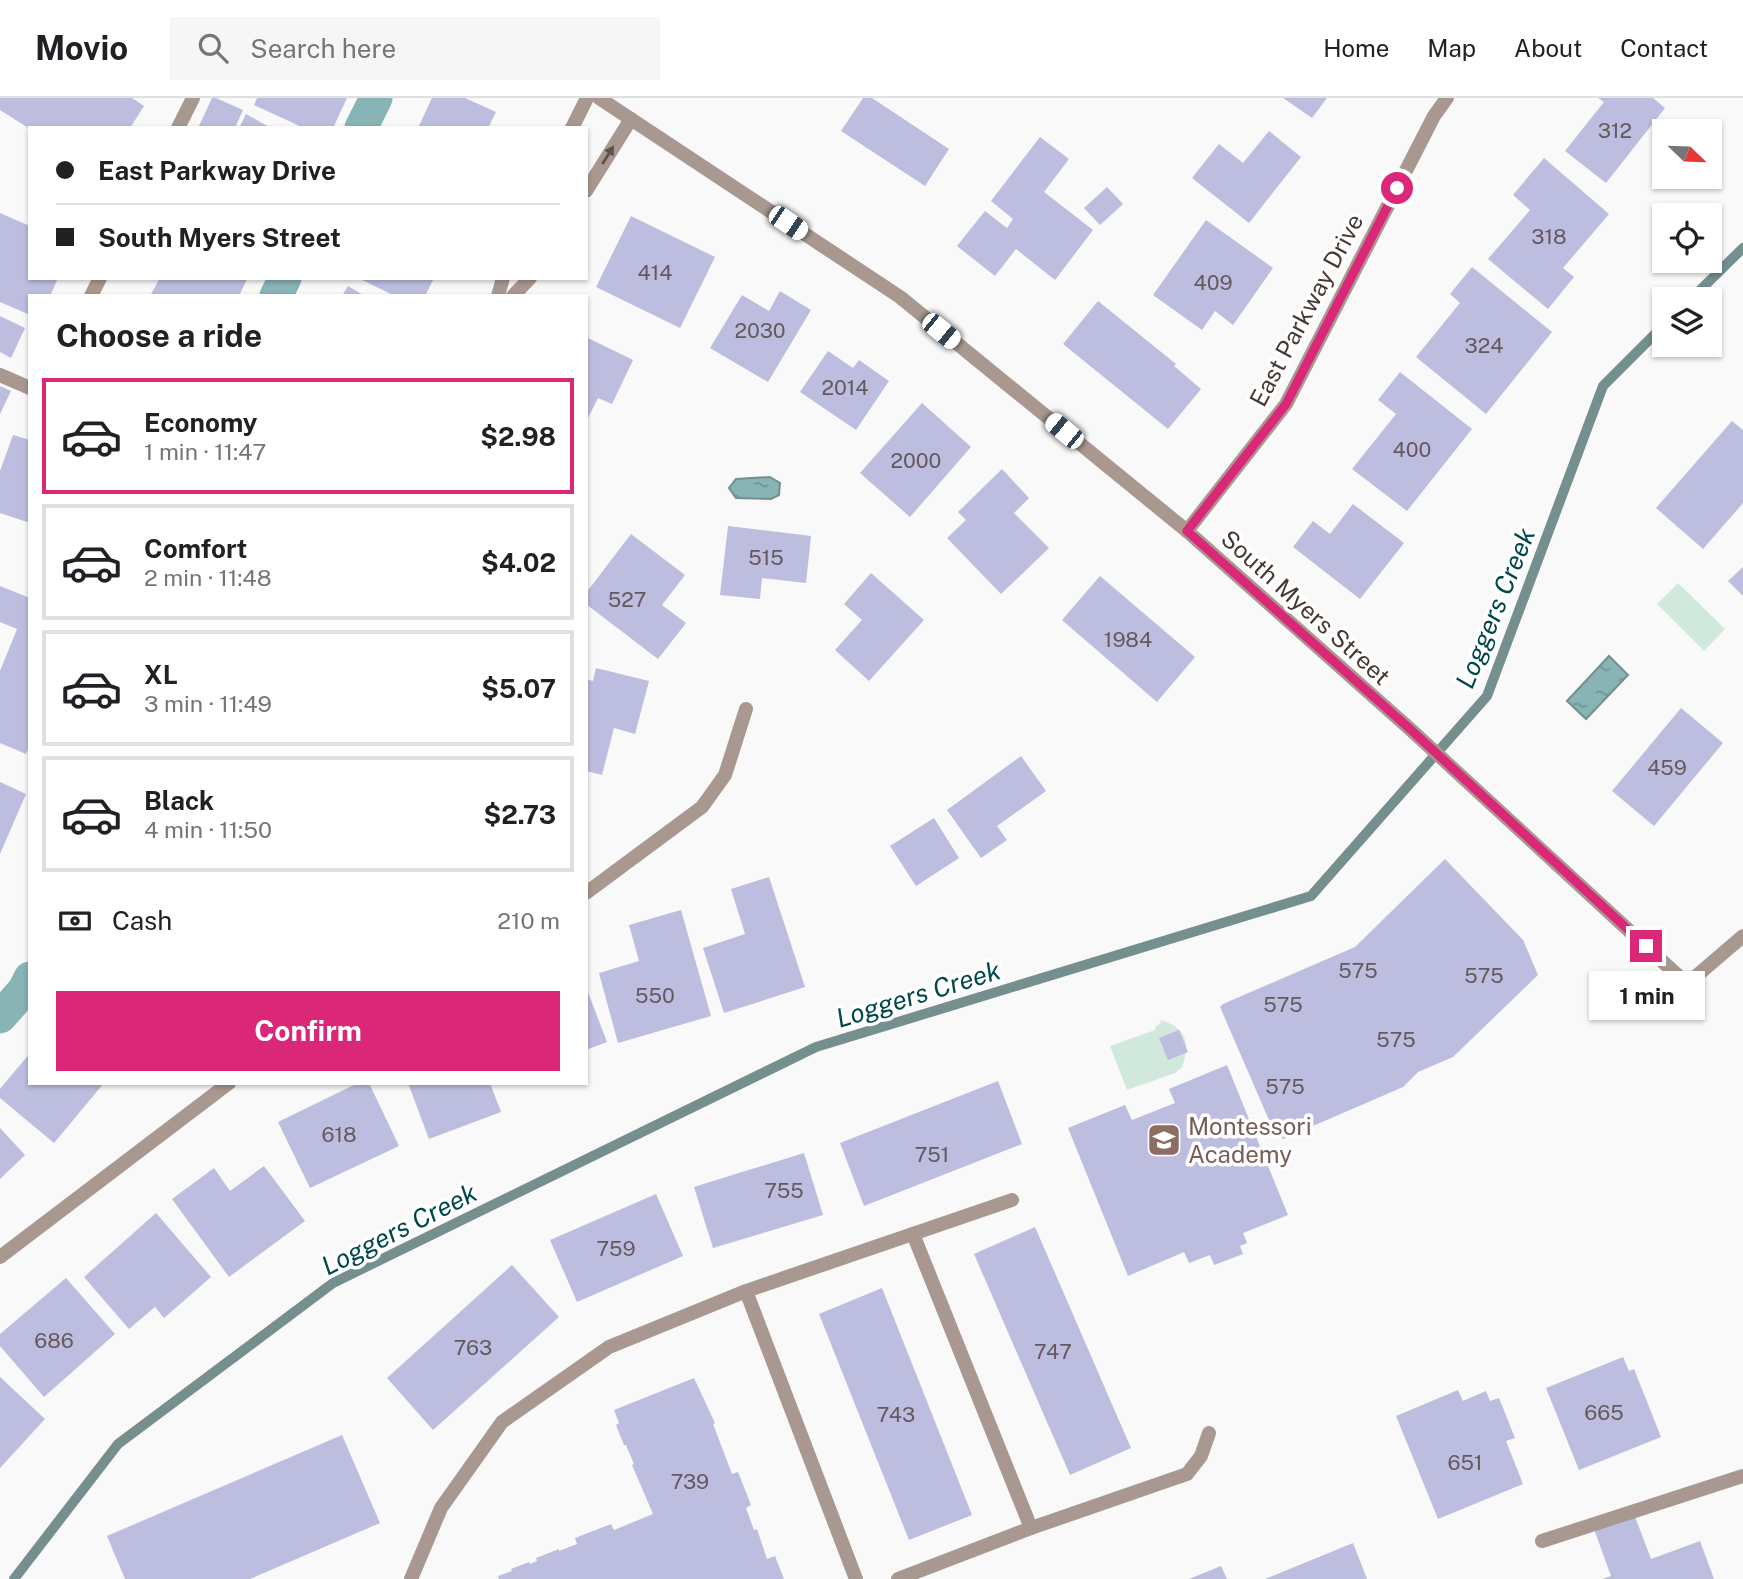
<!DOCTYPE html>
<html lang="en">
<head>
<meta charset="utf-8">
<style>
	body { margin:0; font-family:"Public Sans",sans-serif; background:#f6f6f6; color:#202124; height:100vh; display:flex; flex-direction:column; font-size:26px; white-space:nowrap }
	* { box-sizing:border-box; margin:0 }
	p { font-size:23px; color:#757577 }
	.icon { flex:none; width:38px; height:38px; fill:none; stroke:currentColor; stroke-width:2; stroke-linecap:round; stroke-linejoin:round }
	.map { position:relative; flex:1; overflow:hidden }
	.drawer { position:absolute; left:28px; top:196px; width:560px; height:791px; display:flex; flex-direction:column; background:#fff; border-radius:0px; box-shadow:0 2px 5px #0004 }
	.drawer>* { flex:none }
	.top-card { position:absolute; left:28px; top:28px; width:560px; height:154px; border-radius:0px; box-shadow:0 2px 5px #0004; display:grid; align-content:center; height:154px; padding:0 28px; background:#fff }
	.needle { width:46px; rotate:113deg }
	.tools { position:absolute; left:1652px; top:21px; display:grid; gap:14px }
	.tools a { display:grid; place-items:center; width:70px; height:70px; border-radius:0px; background:#fff; box-shadow:0 2px 5px #0004; font-size:35px }
	.end { position:absolute; width:32px; height:32px; margin:-16px; border:9px solid #db2777; background:#fff; box-shadow:0 0 0 4px #fff }
	.from { border-radius:50% }
	.bubble { position:absolute; height:49px; border-radius:0px; background:#fff; box-shadow:0 2px 5px #0004; font-size:23px; font-weight:700; line-height:49px; text-align:center }
	.car { position:absolute; width:21px; height:42px; margin:-21px -10px; border-radius:9px; box-shadow:0 0 5px 2px #0007; background:linear-gradient(#fff 24%,#345 0 40%,#fff 0 76%,#345 0 86%,#fff 0) }
	.top-card b { display:flex; align-items:center; gap:24px; height:66px; font-size:26px }
	.top-card b+b { border-top:2px solid #e0e0e0 }
	.top-card i { width:18px; height:18px; background:#202124 }
	ul { padding:0; list-style:none }
	li { display:flex; align-items:center; gap:21px; height:116px; margin:0 14px 10px; padding:0 14px; border:4px solid #e0e0e0; border-radius:0px }
	li div { flex:1 }
	li b { display:block; font-size:26px }
	li em { font-style:normal; font-weight:700 }
	li.active { border-color:#db2777 }
	li>.icon { width:63px; height:63px; stroke-width:1.5 }
	h2 { padding:0 28px; font-size:32px; line-height:84px }
	.pay { display:flex; align-items:center; gap:18px; height:77px; padding:0 28px; font-size:26px }
	.pay p { margin-inline-start:auto }
	.button { display:flex; gap:14px; margin-top:auto; padding:14px 28px }
	.button a { flex:1; height:80px; border-radius:0px; background:#db2777; color:#fff; font-size:28px; font-weight:700; line-height:80px; text-align:center }
	header { display:flex; align-items:center; gap:42px; box-sizing:border-box; height:98px; padding:0 35px; background:#fff; border-bottom:2px solid #e0e0e0 }
	header strong { font-size:33px }
	nav { display:flex; gap:38px; margin-inline-start:auto; font-size:24px }
	.search { width:490px; height:63px; background:#f6f6f6; display:flex; align-items:center; gap:18px; box-sizing:border-box; padding:0 24px; border-radius:0px; color:#757577; font-size:26px }
	.map>svg:first-child { display:block }
</style>
</head>
<body>
<header>
<strong>Movio</strong>
<div class="search"><svg class="icon" aria-label="search" viewBox="0 0 24 24"><circle cx="10" cy="10" r="6"/><path d="M15 15l6 6"/></svg>Search here</div>
<nav><a>Home</a><a>Map</a><a>About</a><a>Contact</a></nav>
</header>
<div class="map">
<svg width="1743" height="1481" viewBox="0 0 1743 1481">
	<defs>
		<pattern id="water-ripples" width="26" height="14" patternUnits="userSpaceOnUse" patternTransform="scale(1.75)"><rect width="26" height="14" fill="#88b4b6"/><path d="M2 4q2-2 4 0t4 0M15 11q2-2 4 0t4 0" fill="none" stroke="#719395"/></pattern>
	</defs>
	<rect width="100%" height="100%" fill="#f9f9f9"/>
	<g fill="#d1e8dc">
		<path d="M1678 485 1725 531 1704 553 1657 506Z"/>
		<path d="M1160 922C1186 929 1191 945 1182 969L1175 975 1127 992 1110 948 1155 932 1156 928 1161 925Z"/>
	</g>
	<g fill="url(#water-ripples)" stroke="#758f8e" stroke-width="2">
		<path d="M770 379 780 385 779 397 771 401 736 400 729 390 736 381Z"/>
		<path d="M1609 558 1628 577 1586 621 1567 603Z"/>
	</g>
	<g fill="none" stroke-linecap="round" stroke-linejoin="round">
		<g stroke="#758f8e" stroke-width="10">
			<path d="M1691 201 1743 150"/>
			<path d="M14 1481 118 1346 333 1185 816 949 1311 798 1487 598 1603 288 1664 227"/>
		</g>
		<g stroke="#88b4b6" stroke-width="33">
			<path d="M361 30 376 0"/>
			<path d="M276 198 285 180"/>
			<path d="M0 919 24 892 30 880"/>
		</g>
	</g>
	<g fill="#bdbde0">
		<path d="M0 0H132L144 8 130 30 30 31 0 12Z"/>
		<path d="M212 0H216L243 12 235 30H198Z"/>
		<path d="M257 0H347L333 30H304L254 7Z"/>
		<path d="M432 0H465L496 14 488 30H418Z"/>
		<path d="M863 0H872L949 51 925 88 841 33Z"/>
		<path d="M1283 0H1327L1312 20Z"/>
		<path d="M1598 0H1653L1665 10 1606 85 1565 53 1604 4Z"/>
		<path d="M246 16 271 30H239Z"/>
		<path d="M1269 33 1301 59 1249 125 1192 80 1219 46 1243 65Z"/>
		<path d="M1040 39 1069 61 1044 94 1093 132 1055 182 1016 151 995 178 957 148 985 113 1007 130 1013 121 991 103Z"/>
		<path d="M1544 60 1609 116 1563 170 1574 179 1548 211 1488 161 1530 112 1513 97Z"/>
		<path d="M1107 89 1123 106 1100 127 1084 110Z"/>
		<path d="M0 115 30 128V180H58L50 198H30V217L0 204Z"/>
		<path d="M631 118 715 159 680 230 596 189Z"/>
		<path d="M1206 122 1273 170 1233 227 1215 213 1202 232 1153 197Z"/>
		<path d="M1472 169 1552 234 1486 316 1416 259 1460 205 1450 196Z"/>
		<path d="M160 180H246L247 181 239 198H150Z"/>
		<path d="M358 180H434L425 198H395Z"/>
		<path d="M348 188 365 198H342Z"/>
		<path d="M780 193 811 212 768 284 710 250 742 197 769 213Z"/>
		<path d="M1098 203 1176 266 1174 268 1201 291 1168 331 1063 246Z"/>
		<path d="M0 218 25 230 11 260 0 254Z"/>
		<path d="M586 239 633 262 612 306 598 300 586 324Z"/>
		<path d="M828 253 853 270 859 262 889 283 856 332 800 294Z"/>
		<path d="M1400 274 1472 331 1407 413 1352 371 1396 316 1378 302Z"/>
		<path d="M0 288 11 293 0 316Z"/>
		<path d="M922 305 971 349 910 419 860 375Z"/>
		<path d="M1732 323 1743 332V405L1703 451 1656 410Z"/>
		<path d="M13 337 30 342V425L0 415V373Z"/>
		<path d="M1002 371 1029 400 1014 415 1049 450 1001 496 947 440 966 422 958 414Z"/>
		<path d="M1353 406 1404 445 1360 501 1293 449 1313 423 1330 436Z"/>
		<path d="M728 428 811 438 806 485 762 480 760 501 720 497Z"/>
		<path d="M631 436 685 477 662 507 686 525 658 561 586 506V495Z"/>
		<path d="M1743 469V498L1728 483Z"/>
		<path d="M871 475 924 522 869 583 835 552 862 522 844 506Z"/>
		<path d="M1100 478 1195 559 1157 604 1062 522Z"/>
		<path d="M0 488 30 500V646L26 656 0 645V573L17 531 0 524Z"/>
		<path d="M596 570 649 583 635 636 614 630 602 677 586 673V581L593 583Z"/>
		<path d="M1681 610 1723 645 1654 728 1612 693Z"/>
		<path d="M1021 658 1046 693 997 728 1007 742 981 760 947 712Z"/>
		<path d="M0 684 26 696 0 756Z"/>
		<path d="M934 720 959 760 916 788 890 748Z"/>
		<path d="M1445 761 1523 842 1538 877 1453 959 1418 974 1403 989 1283 1041 1272 1029 1220 909 1223 906 1355 849Z"/>
		<path d="M769 779 805 889 724 915 703 850 745 836 731 791Z"/>
		<path d="M681 812 711 918 618 945 599 875 639 863 629 827Z"/>
		<path d="M586 889 607 944 586 952Z"/>
		<path d="M1179 932 1188 954 1168 962 1159 940Z"/>
		<path d="M30 955V985H104L54 1045 0 1000V991Z"/>
		<path d="M1227 967 1288 1117 1243 1135 1247 1145 1240 1148 1243 1156 1214 1167 1210 1157 1189 1165 1184 1154 1128 1178 1068 1030 1125 1007 1132 1022 1175 1005 1169 991Z"/>
		<path d="M998 983 1022 1046 864 1108 840 1045Z"/>
		<path d="M358 985H369L399 1048 310 1090 278 1024Z"/>
		<path d="M408 985H490L501 1014 429 1041Z"/>
		<path d="M0 1030 25 1057 0 1081Z"/>
		<path d="M804 1055 823 1117 713 1150 694 1089Z"/>
		<path d="M264 1068 305 1123 229 1179 172 1101 214 1070 230 1093Z"/>
		<path d="M656 1096 683 1158 577 1204 550 1142Z"/>
		<path d="M156 1115 211 1179 164 1220 155 1209 129 1231 84 1179Z"/>
		<path d="M1035 1129 1131 1350 1070 1377 974 1156Z"/>
		<path d="M512 1167 559 1219 433 1332 387 1280Z"/>
		<path d="M66 1180 115 1236 44 1299 0 1248V1236Z"/>
		<path d="M882 1190 972 1417 909 1442 819 1216Z"/>
		<path d="M1623 1259 1629 1273 1634 1271 1661 1339 1579 1372 1546 1290Z"/>
		<path d="M0 1279 45 1321 0 1370Z"/>
		<path d="M694 1280 715 1325 713 1326 732 1376 738 1374 751 1407 746 1410 754 1432 757 1431 767 1461 775 1458 784 1481H499L498 1478 512 1473 511 1471 529 1464 530 1466 537 1463 536 1460 559 1451V1453L577 1446 575 1440 611 1426 614 1432 653 1416 632 1367 634 1366 626 1347H624L616 1327 619 1325 614 1312Z"/>
		<path d="M1458 1292 1463 1303 1486 1293 1490 1303 1499 1300 1515 1340 1506 1343 1523 1386 1438 1421 1396 1318Z"/>
		<path d="M342 1337 380 1425 250 1481H125L107 1438Z"/>
		<path d="M1634 1416 1651 1461 1700 1443 1714 1481H1602L1611 1478 1594 1431Z"/>
		<path d="M1353 1445 1367 1481H1265Z"/>
		<path d="M1221 1468 1227 1481H1189Z"/>
	</g>
	<g fill="none" stroke-linecap="round" stroke-linejoin="round">
		<g stroke="#a89890" stroke-width="14">
			<path d="M913 1136 1031 1430"/>
			<path d="M746 1193 856 1481"/>
			<path d="M1542 1443 1743 1378"/>
			<path d="M411 1481 441 1410 502 1324 609 1249 746 1193 1012 1102"/>
			<path d="M898 1481 1031 1430 1187 1376 1201 1358 1209 1335"/>
		</g>
		<g stroke="#a89890" stroke-width="14">
			<path d="M599 0 900 199 1187 433 1410 631 1687 886 1743 838"/>
			<path d="M178 30 193 0"/>
			<path d="M572 30 587 0"/>
			<path d="M586 93 631 21"/>
			<path d="M91 198 100 180"/>
			<path d="M498 198 503 180"/>
			<path d="M513 198 530 180"/>
			<path d="M0 277 30 290"/>
			<path d="M1187 433 1286 306 1434 18 1447 0"/>
			<path d="M586 795 702 709 725 677 746 611"/>
			<path d="M0 1159 229 985"/>
		</g>
	</g>
	<defs><path id="oneway-solid" d="M-6-.8H1V-3.2L6.5 0L1 3.2V.8H-6Z" transform="scale(1.75)"/></defs>
	<use fill="#60504a" href="#oneway-solid" transform="translate(608 57) rotate(-58)"/>
	<g fill="none" stroke-linecap="round" stroke-linejoin="round">
		<path stroke="#db2777" stroke-width="9" d="M1397 90 1286 306 1187 433 1410 631 1646 848"/>
	</g>
	<defs>
		<symbol id="school-square" viewBox="-11 -11 22 22"><rect x="-9" y="-9" width="18" height="18" rx="4" fill="#8d6e63" stroke="#fff"/><path d="M0-5L7-2L0 1L-7-2ZM-4 1L0 2.5L4 1V4Q0 6-4 4Z" fill="#fff"/></symbol>
	</defs>
	<g fill-rule="evenodd">
		<use href="#school-square" x="1145" y="1023" width="38" height="38"/>
	</g>
	<g text-anchor="middle" dominant-baseline="central" stroke-width="7" stroke-linejoin="round" paint-order="stroke">
		<g font-size="21" fill="#65595e">
			<text x="1615" y="32">312</text>
			<text x="1549" y="138">318</text>
			<text x="655" y="174">414</text>
			<text x="1213" y="184">409</text>
			<text x="760" y="232">2030</text>
			<text x="1484" y="247">324</text>
			<text x="845" y="289">2014</text>
			<text x="1412" y="351">400</text>
			<text x="916" y="362">2000</text>
			<text x="766" y="459">515</text>
			<text x="627" y="501">527</text>
			<text x="1128" y="541">1984</text>
			<text x="1667" y="669">459</text>
			<text x="1358" y="872">575</text>
			<text x="1484" y="877">575</text>
			<text x="655" y="897">550</text>
			<text x="1283" y="906">575</text>
			<text x="1396" y="941">575</text>
			<text x="1285" y="988">575</text>
			<text x="339" y="1036">618</text>
			<text x="932" y="1056">751</text>
			<text x="784" y="1092">755</text>
			<text x="616" y="1150">759</text>
			<text x="54" y="1242">686</text>
			<text x="473" y="1249">763</text>
			<text x="1053" y="1253">747</text>
			<text x="1604" y="1314">665</text>
			<text x="896" y="1316">743</text>
			<text x="1465" y="1364">651</text>
			<text x="690" y="1383">739</text>
		</g>
		<g font-size="24" fill="#483832" stroke="#fff">
			<text transform="translate(1306 212) rotate(-62)">East Parkway Drive</text>
			<text transform="translate(1306 509) rotate(42)">South Myers Street</text>
		</g>
		<g font-size="24" fill="#785e54" stroke="#fff" text-anchor="start">
			<text x="1188" y="1028">Montessori<tspan x="1188" dy="28">Academy</tspan></text>
		</g>
		<g font-size="26" font-style="italic" fill="#02484b" stroke="#fff">
			<text transform="translate(1495 510) rotate(-68)">Loggers Creek</text>
			<text transform="translate(918 896) rotate(-17)">Loggers Creek</text>
			<text transform="translate(399 1131) rotate(-27)">Loggers Creek</text>
		</g>
	</g>
</svg>
<div class="tools">
<a><svg class="needle" viewBox="-14 -14 28 28"><path d="M0-13l5 13h-10z" fill="#e53935"/><path d="M0 13l5-13h-10z" fill="#757577"/></svg></a>
<a><svg class="icon" aria-label="locate" viewBox="0 0 24 24"><circle cx="12" cy="12" r="6"/><path d="M12 2v4M12 18v4M2 12h4M18 12h4"/></svg></a>
<a><svg class="icon" aria-label="layers" viewBox="0 0 24 24"><path d="M12 4l9 5-9 5-9-5zM3 14l9 5 9-5"/></svg></a>
</div>
<i class="end from" style="left:1397px;top:90px"></i>
<i class="end" style="left:1646px;top:848px"></i>
<div class="bubble" style="left:1589px;top:873px;width:116px">1 min</div>
<i class="car" style="left:788px;top:125px;rotate:124deg"></i>
<i class="car" style="left:941px;top:233px;rotate:129deg"></i>
<i class="car" style="left:1064px;top:333px;rotate:309deg"></i>
<div class="top-card">
<b><i class="from"></i>East Parkway Drive</b>
<b><i></i>South Myers Street</b>
</div>
<section class="drawer">
<h2>Choose a ride</h2>
<ul>
<li class="active"><svg class="icon" aria-label="car" viewBox="0 0 24 24"><path d="M5 17H2v-5l4-1 3-4h7l3 4 3 1v5h-3M9 17h6M6 11h13"/><circle cx="7" cy="17" r="2"/><circle cx="17" cy="17" r="2"/></svg><div><b>Economy</b><p>1 min · 11:47</p></div><em>$2.98</em></li>
<li><svg class="icon" aria-label="car" viewBox="0 0 24 24"><path d="M5 17H2v-5l4-1 3-4h7l3 4 3 1v5h-3M9 17h6M6 11h13"/><circle cx="7" cy="17" r="2"/><circle cx="17" cy="17" r="2"/></svg><div><b>Comfort</b><p>2 min · 11:48</p></div><em>$4.02</em></li>
<li><svg class="icon" aria-label="car" viewBox="0 0 24 24"><path d="M5 17H2v-5l4-1 3-4h7l3 4 3 1v5h-3M9 17h6M6 11h13"/><circle cx="7" cy="17" r="2"/><circle cx="17" cy="17" r="2"/></svg><div><b>XL</b><p>3 min · 11:49</p></div><em>$5.07</em></li>
<li><svg class="icon" aria-label="car" viewBox="0 0 24 24"><path d="M5 17H2v-5l4-1 3-4h7l3 4 3 1v5h-3M9 17h6M6 11h13"/><circle cx="7" cy="17" r="2"/><circle cx="17" cy="17" r="2"/></svg><div><b>Black</b><p>4 min · 11:50</p></div><em>$2.73</em></li>
</ul>
<div class="pay"><svg class="icon" aria-label="cash" viewBox="0 0 24 24"><path d="M3 7h18v10H3z"/><circle cx="12" cy="12" r="2"/></svg>Cash<p>210 m</p></div>
<div class="button"><a>Confirm</a></div>
</section>
</div>
</body>
</html>
